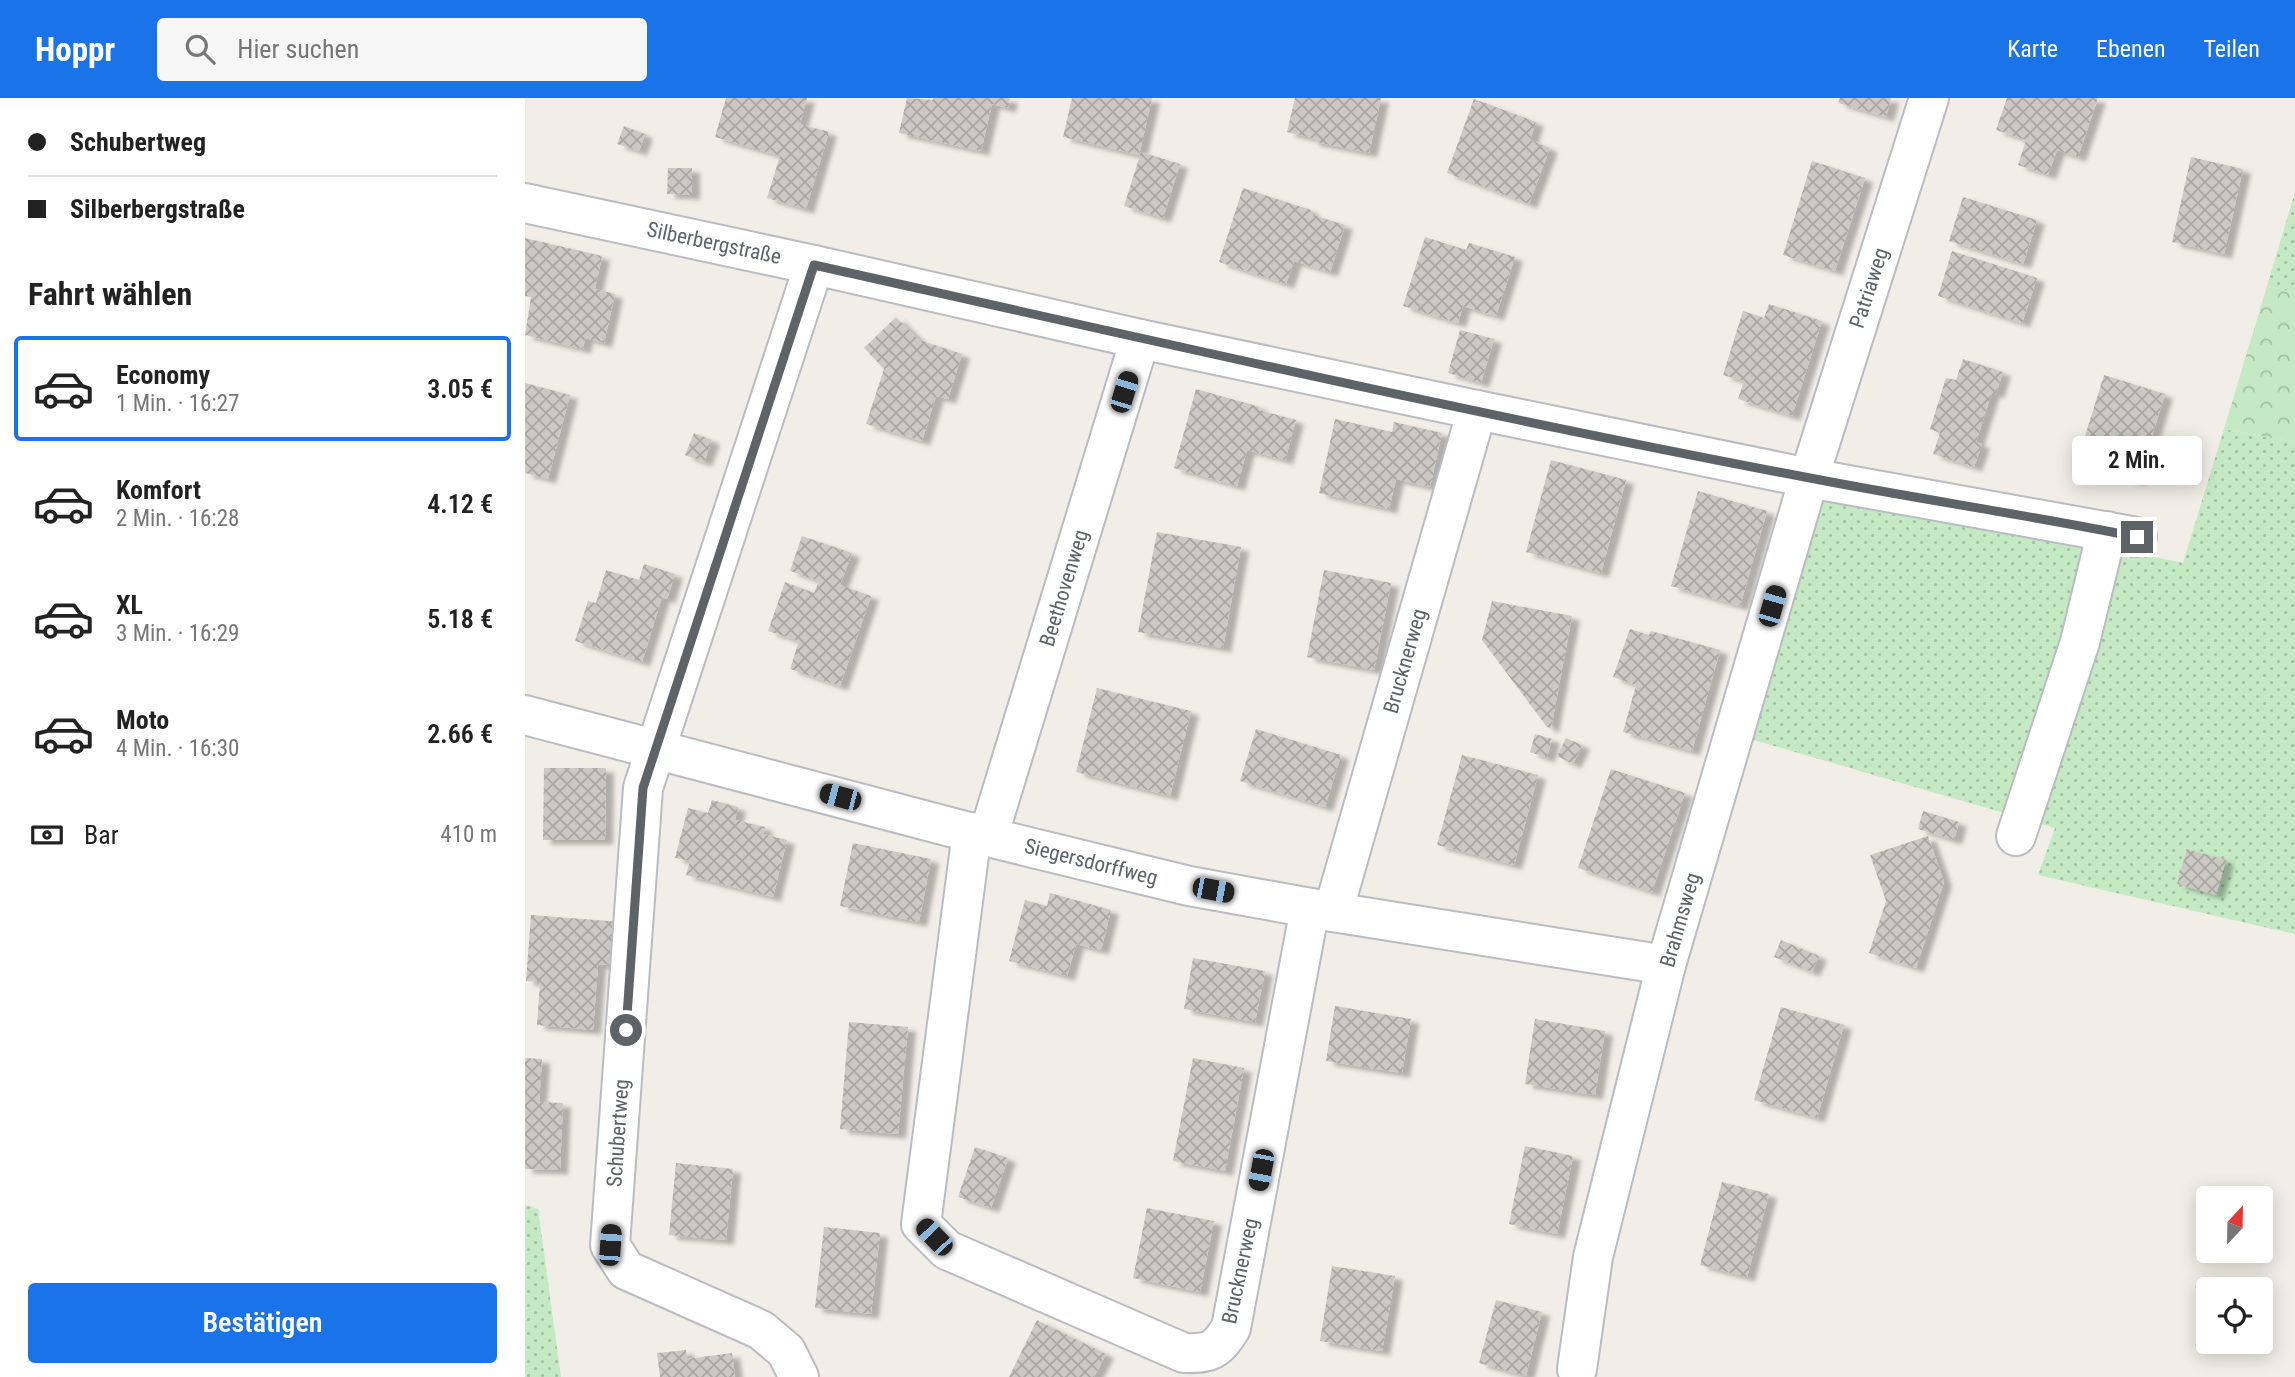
<!DOCTYPE html>
<html lang="de">
<head>
<meta charset="utf-8">
<style>
	body { margin:0; font-family:"Roboto Condensed",sans-serif; background:#f6f6f6; color:#222; height:100vh; display:flex; flex-direction:column; font-size:26px; white-space:nowrap }
	* { box-sizing:border-box; margin:0 }
	p { font-size:23px; color:#767676 }
	.icon { flex:none; width:38px; height:38px; fill:none; stroke:currentColor; stroke-width:2; stroke-linecap:round; stroke-linejoin:round }
	.map { position:relative; flex:1; overflow:hidden }
	.details { display:flex; flex-direction:column; background:#fff; width:525px }
	.details>* { flex:none }
	.guide { display:grid; align-content:center; height:154px; padding:0 28px; background:#fff }
	.needle { width:46px; rotate:22deg }
	.fabs { position:absolute; left:1671px; top:1088px; display:grid; gap:14px }
	.fabs a { display:grid; place-items:center; width:77px; height:77px; border-radius:7px; background:#fff; box-shadow:0 4px 18px #0003; font-size:35px }
	.end { position:absolute; width:32px; height:32px; margin:-16px; border:9px solid #5e6368; background:#fff; box-shadow:0 0 0 4px #fff }
	.from { border-radius:50% }
	.bubble { position:absolute; height:49px; border-radius:7px; background:#fff; box-shadow:0 4px 18px #0003; font-size:23px; font-weight:600; line-height:49px; text-align:center }
	.car { position:absolute; width:21px; height:42px; margin:-21px -10px; border-radius:9px; box-shadow:0 0 5px 2px #0007; background:linear-gradient(#222 24%,#8ab4d8 0 40%,#222 0 76%,#8ab4d8 0 86%,#222 0) }
	.guide b { display:flex; align-items:center; gap:24px; height:66px; font-size:26px }
	.guide b+b { border-top:2px solid #e0e0e0 }
	.guide i { width:18px; height:18px; background:#222 }
	ul { padding:0; list-style:none }
	li { display:flex; align-items:center; gap:21px; height:105px; margin:0 14px 10px; padding:0 14px; border:4px solid transparent; border-radius:7px }
	li div { flex:1 }
	li b { display:block; font-size:26px }
	li em { font-style:normal; font-weight:600 }
	li.selected { border-color:#1a73e8 }
	li>.icon { width:63px; height:63px; stroke-width:1.5 }
	h2 { padding:0 28px; font-size:32px; line-height:84px }
	.pay { display:flex; align-items:center; gap:18px; height:77px; padding:0 28px; font-size:26px }
	.pay p { margin-inline-start:auto }
	.button { display:flex; gap:14px; margin-top:auto; padding:14px 28px }
	.button a { flex:1; height:80px; border-radius:7px; background:#1a73e8; color:#fff; font-size:28px; font-weight:600; line-height:80px; text-align:center }
	header { display:flex; align-items:center; gap:42px; box-sizing:border-box; height:98px; padding:0 35px; background:#1a73e8; color:#fff }
	header strong { font-size:33px }
	nav { display:flex; gap:38px; margin-inline-start:auto; font-size:24px }
	.search { width:490px; height:63px; background:#f6f6f6; display:flex; align-items:center; gap:18px; box-sizing:border-box; padding:0 24px; border-radius:7px; color:#767676; font-size:26px }
	main { display:flex; flex:1; min-height:0 }
	.map>svg:first-child { display:block }
</style>
</head>
<body>
<header>
<strong>Hoppr</strong>
<div class="search"><svg class="icon" aria-label="search" viewBox="0 0 24 24"><circle cx="10" cy="10" r="6"/><path d="M15 15l6 6"/></svg>Hier suchen</div>
<nav><a>Karte</a><a>Ebenen</a><a>Teilen</a></nav>
</header>
<main>
<section class="details">
<div class="guide">
<b><i class="from"></i>Schubertweg</b>
<b><i></i>Silberbergstraße</b>
</div>
<h2>Fahrt wählen</h2>
<ul>
<li class="selected"><svg class="icon" aria-label="car" viewBox="0 0 24 24"><path d="M5 17H2v-5l4-1 3-4h7l3 4 3 1v5h-3M9 17h6M6 11h13"/><circle cx="7" cy="17" r="2"/><circle cx="17" cy="17" r="2"/></svg><div><b>Economy</b><p>1 Min. · 16:27</p></div><em>3.05 €</em></li>
<li><svg class="icon" aria-label="car" viewBox="0 0 24 24"><path d="M5 17H2v-5l4-1 3-4h7l3 4 3 1v5h-3M9 17h6M6 11h13"/><circle cx="7" cy="17" r="2"/><circle cx="17" cy="17" r="2"/></svg><div><b>Komfort</b><p>2 Min. · 16:28</p></div><em>4.12 €</em></li>
<li><svg class="icon" aria-label="car" viewBox="0 0 24 24"><path d="M5 17H2v-5l4-1 3-4h7l3 4 3 1v5h-3M9 17h6M6 11h13"/><circle cx="7" cy="17" r="2"/><circle cx="17" cy="17" r="2"/></svg><div><b>XL</b><p>3 Min. · 16:29</p></div><em>5.18 €</em></li>
<li><svg class="icon" aria-label="car" viewBox="0 0 24 24"><path d="M5 17H2v-5l4-1 3-4h7l3 4 3 1v5h-3M9 17h6M6 11h13"/><circle cx="7" cy="17" r="2"/><circle cx="17" cy="17" r="2"/></svg><div><b>Moto</b><p>4 Min. · 16:30</p></div><em>2.66 €</em></li>
</ul>
<div class="pay"><svg class="icon" aria-label="cash" viewBox="0 0 24 24"><path d="M3 7h18v10H3z"/><circle cx="12" cy="12" r="2"/></svg>Bar<p>410 m</p></div>
<div class="button"><a>Bestätigen</a></div>
</section>
<div class="map">
<svg width="1770" height="1279" viewBox="0 0 1770 1279">
	<defs>
		<pattern id="grass-dots" width="8" height="8" patternUnits="userSpaceOnUse" patternTransform="scale(1.75)"><rect width="8" height="8" fill="#c4e9c3"/><path d="M2 2h.1M6 6h.1" fill="none" stroke="#a2c0a2" stroke-width="1.8" stroke-linecap="round"/></pattern>
		<pattern id="forest-crowns" width="20" height="18" patternUnits="userSpaceOnUse" patternTransform="scale(1.75)"><rect width="20" height="18" fill="#c4e9c3"/><path d="M2 6a3 3 0 1 1 6 0M12 15a3 3 0 1 1 6 0" fill="none" stroke="#a2c0a2"/></pattern>
		<pattern id="building-cross-hatch" width="8" height="8" patternUnits="userSpaceOnUse" patternTransform="scale(1.75)"><rect width="8" height="8" fill="#ccc9c4"/><path d="M0 0l8 8M0 8l8-8" fill="none" stroke="#a9a7a3"/></pattern>
		<filter id="shadow"><feDropShadow dx="8" dy="4.5" stdDeviation="2" flood-color="#0004"/></filter>
	</defs>
	<rect width="100%" height="100%" fill="#f1eee7"/>
	<g fill="url(#grass-dots)">
		<path d="M1770 94V194L1742 188Z"/>
		<path d="M1699 331 1770 344V836L1513 777 1530 730 1222 640 1294 387 1658 465Z"/>
		<path d="M0 1107 13 1111 36 1279H0Z"/>
	</g>
	<path fill="url(#forest-crowns)" d="M1742 188 1770 194V344L1699 331Z"/>
	<g fill="url(#building-cross-hatch)" filter="url(#shadow)">
		<path d="M201 0H282L275 26 304 34 281 111 242 100 255 58 190 39Z"/>
		<path d="M382 0 408 2V0H485L483 10 467 6 456 53 374 35Z"/>
		<path d="M547 0H627L614 57 538 39Z"/>
		<path d="M770 0H856L844 55 786 43 787 40 762 34Z"/>
		<path d="M1315 0H1366L1361 19 1313 5Z"/>
		<path d="M1482 0H1573L1553 59 1532 52 1523 77 1493 67 1501 42 1471 32Z"/>
		<path d="M949 1 1011 24 1005 42 1025 50 1004 106 922 75Z"/>
		<path d="M99 28 120 36 114 53 92 46Z"/>
		<path d="M616 54 655 66 638 120 599 108Z"/>
		<path d="M1666 59 1718 71 1699 156 1647 144Z"/>
		<path d="M1287 63 1340 80 1310 173 1258 157Z"/>
		<path d="M143 70H167V97L142 96Z"/>
		<path d="M718 90 786 112 785 116 820 127 805 174 769 163 761 186 694 164Z"/>
		<path d="M1438 99 1512 122 1498 166 1424 143Z"/>
		<path d="M900 139 941 152 944 145 990 159 971 218 938 208 933 225 878 208Z"/>
		<path d="M0 140 77 158 70 191 90 196 79 245 60 240 58 251 0 237 6 199 0 198Z"/>
		<path d="M1427 153 1512 180 1497 225 1413 198Z"/>
		<path d="M1244 206 1297 223 1267 318 1213 301 1219 283 1198 277 1218 213 1239 220Z"/>
		<path d="M371 219 394 242 437 256 423 301 411 298 397 343 341 326 359 271 339 250Z"/>
		<path d="M935 232 969 241 956 285 923 275Z"/>
		<path d="M1438 261 1478 274 1471 296 1467 294 1451 344 1457 346 1449 369 1408 356 1415 335 1405 331 1421 280 1431 282Z"/>
		<path d="M1579 277 1640 296 1613 383 1552 364Z"/>
		<path d="M0 285 45 297 23 381 0 375Z"/>
		<path d="M671 291 735 309 734 312 771 322 760 362 722 352 712 388 649 370Z"/>
		<path d="M810 321 867 334 869 324 917 335 905 389 871 381 864 411 794 395Z"/>
		<path d="M169 335 187 342 179 364 160 357Z"/>
		<path d="M1026 362 1101 382 1076 475 1001 454Z"/>
		<path d="M1173 393 1242 413 1215 508 1146 488Z"/>
		<path d="M632 434 716 449 698 550 613 534Z"/>
		<path d="M277 438 327 455 315 487 346 498 315 588 265 571 274 543 243 533 260 484 289 495 294 483 265 473Z"/>
		<path d="M119 466 150 476 142 501 137 499 117 564 50 543 63 503 71 505 81 472 114 482Z"/>
		<path d="M799 472 866 485 849 572 782 559Z"/>
		<path d="M967 503 1047 518 1026 630 1022 629 957 542Z"/>
		<path d="M1105 531 1124 537 1126 533 1195 552 1167 653 1098 634 1111 587 1088 579Z"/>
		<path d="M572 590 666 613 645 698 551 674Z"/>
		<path d="M731 631 816 657 800 709 715 683Z"/>
		<path d="M1010 636 1027 641 1022 660 1005 654Z"/>
		<path d="M1041 640 1057 647 1048 666 1032 658Z"/>
		<path d="M937 657 1013 677 989 767 912 747Z"/>
		<path d="M19 670H81L80 742H18Z"/>
		<path d="M1086 671 1160 695 1127 794 1053 770Z"/>
		<path d="M187 702 213 709 210 722 240 729 238 736 262 742 248 799 161 777 165 763 150 760 163 710 183 715Z"/>
		<path d="M1398 713 1434 724 1429 742 1393 731Z"/>
		<path d="M1403 738 1419 784 1391 870 1344 855 1361 803 1345 757Z"/>
		<path d="M328 745 406 761 394 824 315 808Z"/>
		<path d="M1662 751 1701 762 1691 797 1652 786Z"/>
		<path d="M525 795 586 812 576 852 551 846 542 878 484 863 500 802 522 808Z"/>
		<path d="M6 817 96 824 92 867 73 866 68 932 12 927 15 884 1 883Z"/>
		<path d="M1256 842 1294 858 1287 874 1249 859Z"/>
		<path d="M668 860 740 873 730 924 659 911Z"/>
		<path d="M810 908 886 921 877 975 801 963Z"/>
		<path d="M1256 909 1319 927 1292 1020 1229 1002Z"/>
		<path d="M1010 921 1080 933 1070 997 1000 986Z"/>
		<path d="M324 924 383 929 373 1036 315 1031Z"/>
		<path d="M0 960 17 961 14 1004 38 1005 35 1072 0 1071Z"/>
		<path d="M668 960 719 970 700 1073 648 1063Z"/>
		<path d="M1000 1048 1048 1058 1032 1136 984 1126Z"/>
		<path d="M450 1049 483 1060 466 1110 433 1099Z"/>
		<path d="M151 1065 208 1071 201 1142 144 1137Z"/>
		<path d="M1197 1084 1244 1096 1222 1179 1175 1167Z"/>
		<path d="M622 1110 689 1123 675 1194 608 1180Z"/>
		<path d="M299 1129 355 1135 346 1216 290 1210Z"/>
		<path d="M807 1168 870 1178 857 1253 795 1243Z"/>
		<path d="M971 1202 1017 1214 1001 1278 954 1265Z"/>
		<path d="M512 1222 581 1256 569 1279H484Z"/>
		<path d="M161 1252 162 1261 207 1255 210 1279H135L132 1255Z"/>
	</g>
	<g fill="none" stroke-linecap="round" stroke-linejoin="round">
		<defs>
			<g id="minor">
				<path d="M0 105 289 167 615 241 952 312 1284 380 1612 439"/>
				<path d="M0 617 463 739 664 788 808 814 1141 867"/>
				<path d="M447 734 396 1126 422 1152 659 1255C686 1256 692 1252 706 1230L785 810"/>
				<path d="M1491 738 1555 544 1582 433"/>
				<path d="M463 739 615 241"/>
				<path d="M808 814 952 312"/>
				<path d="M1052 1271 1068 1159 1141 867 1284 380 1404 0"/>
				<path d="M274 1279 261 1253 236 1232 101 1172 85 1147 118 690 289 167"/>
			</g>
		</defs>
		<use href="#minor" stroke="#b9bcc1" stroke-width="42"/>
		<use href="#minor" stroke="#fff" stroke-width="38"/>
	</g>
	<g fill="none" stroke-linecap="round" stroke-linejoin="round">
		<path stroke="#5e6368" stroke-width="9" d="M101 932 118 690 289 167C620 241 951 317 1285 380 1393 401 1503 417 1612 439"/>
	</g>
	<g text-anchor="middle" dominant-baseline="central" stroke-width="5" stroke-linejoin="round" paint-order="stroke">
		<g font-size="21" fill="#5e6368" stroke="#fff">
			<text transform="translate(189 145) rotate(12)">Silberbergstraße</text>
			<text transform="translate(1344 190) rotate(-72)">Patriaweg</text>
			<text transform="translate(539 490) rotate(-73)">Beethovenweg</text>
			<text transform="translate(880 563) rotate(-74)">Brucknerweg</text>
			<text transform="translate(566 764) rotate(14)">Siegersdorffweg</text>
			<text transform="translate(1155 822) rotate(-74)">Brahmsweg</text>
			<text transform="translate(93 1035) rotate(-86)">Schubertweg</text>
			<text transform="translate(715 1173) rotate(-78)">Brucknerweg</text>
		</g>
	</g>
</svg>
<div class="fabs">
<a><svg class="needle" viewBox="-14 -14 28 28"><path d="M0-13l5 13h-10z" fill="#e53935"/><path d="M0 13l5-13h-10z" fill="#767676"/></svg></a>
<a><svg class="icon" aria-label="locate" viewBox="0 0 24 24"><circle cx="12" cy="12" r="6"/><path d="M12 2v4M12 18v4M2 12h4M18 12h4"/></svg></a>
</div>
<i class="end from" style="left:101px;top:932px"></i>
<i class="end" style="left:1612px;top:439px"></i>
<div class="bubble" style="left:1547px;top:338px;width:130px">2 Min.</div>
<i class="car" style="left:599px;top:294px;rotate:17deg"></i>
<i class="car" style="left:1247px;top:508px;rotate:16deg"></i>
<i class="car" style="left:315px;top:699px;rotate:285deg"></i>
<i class="car" style="left:688px;top:792px;rotate:101deg"></i>
<i class="car" style="left:736px;top:1072px;rotate:191deg"></i>
<i class="car" style="left:409px;top:1139px;rotate:316deg"></i>
<i class="car" style="left:85px;top:1147px;rotate:4deg"></i>
</div>
</main>
</body>
</html>
